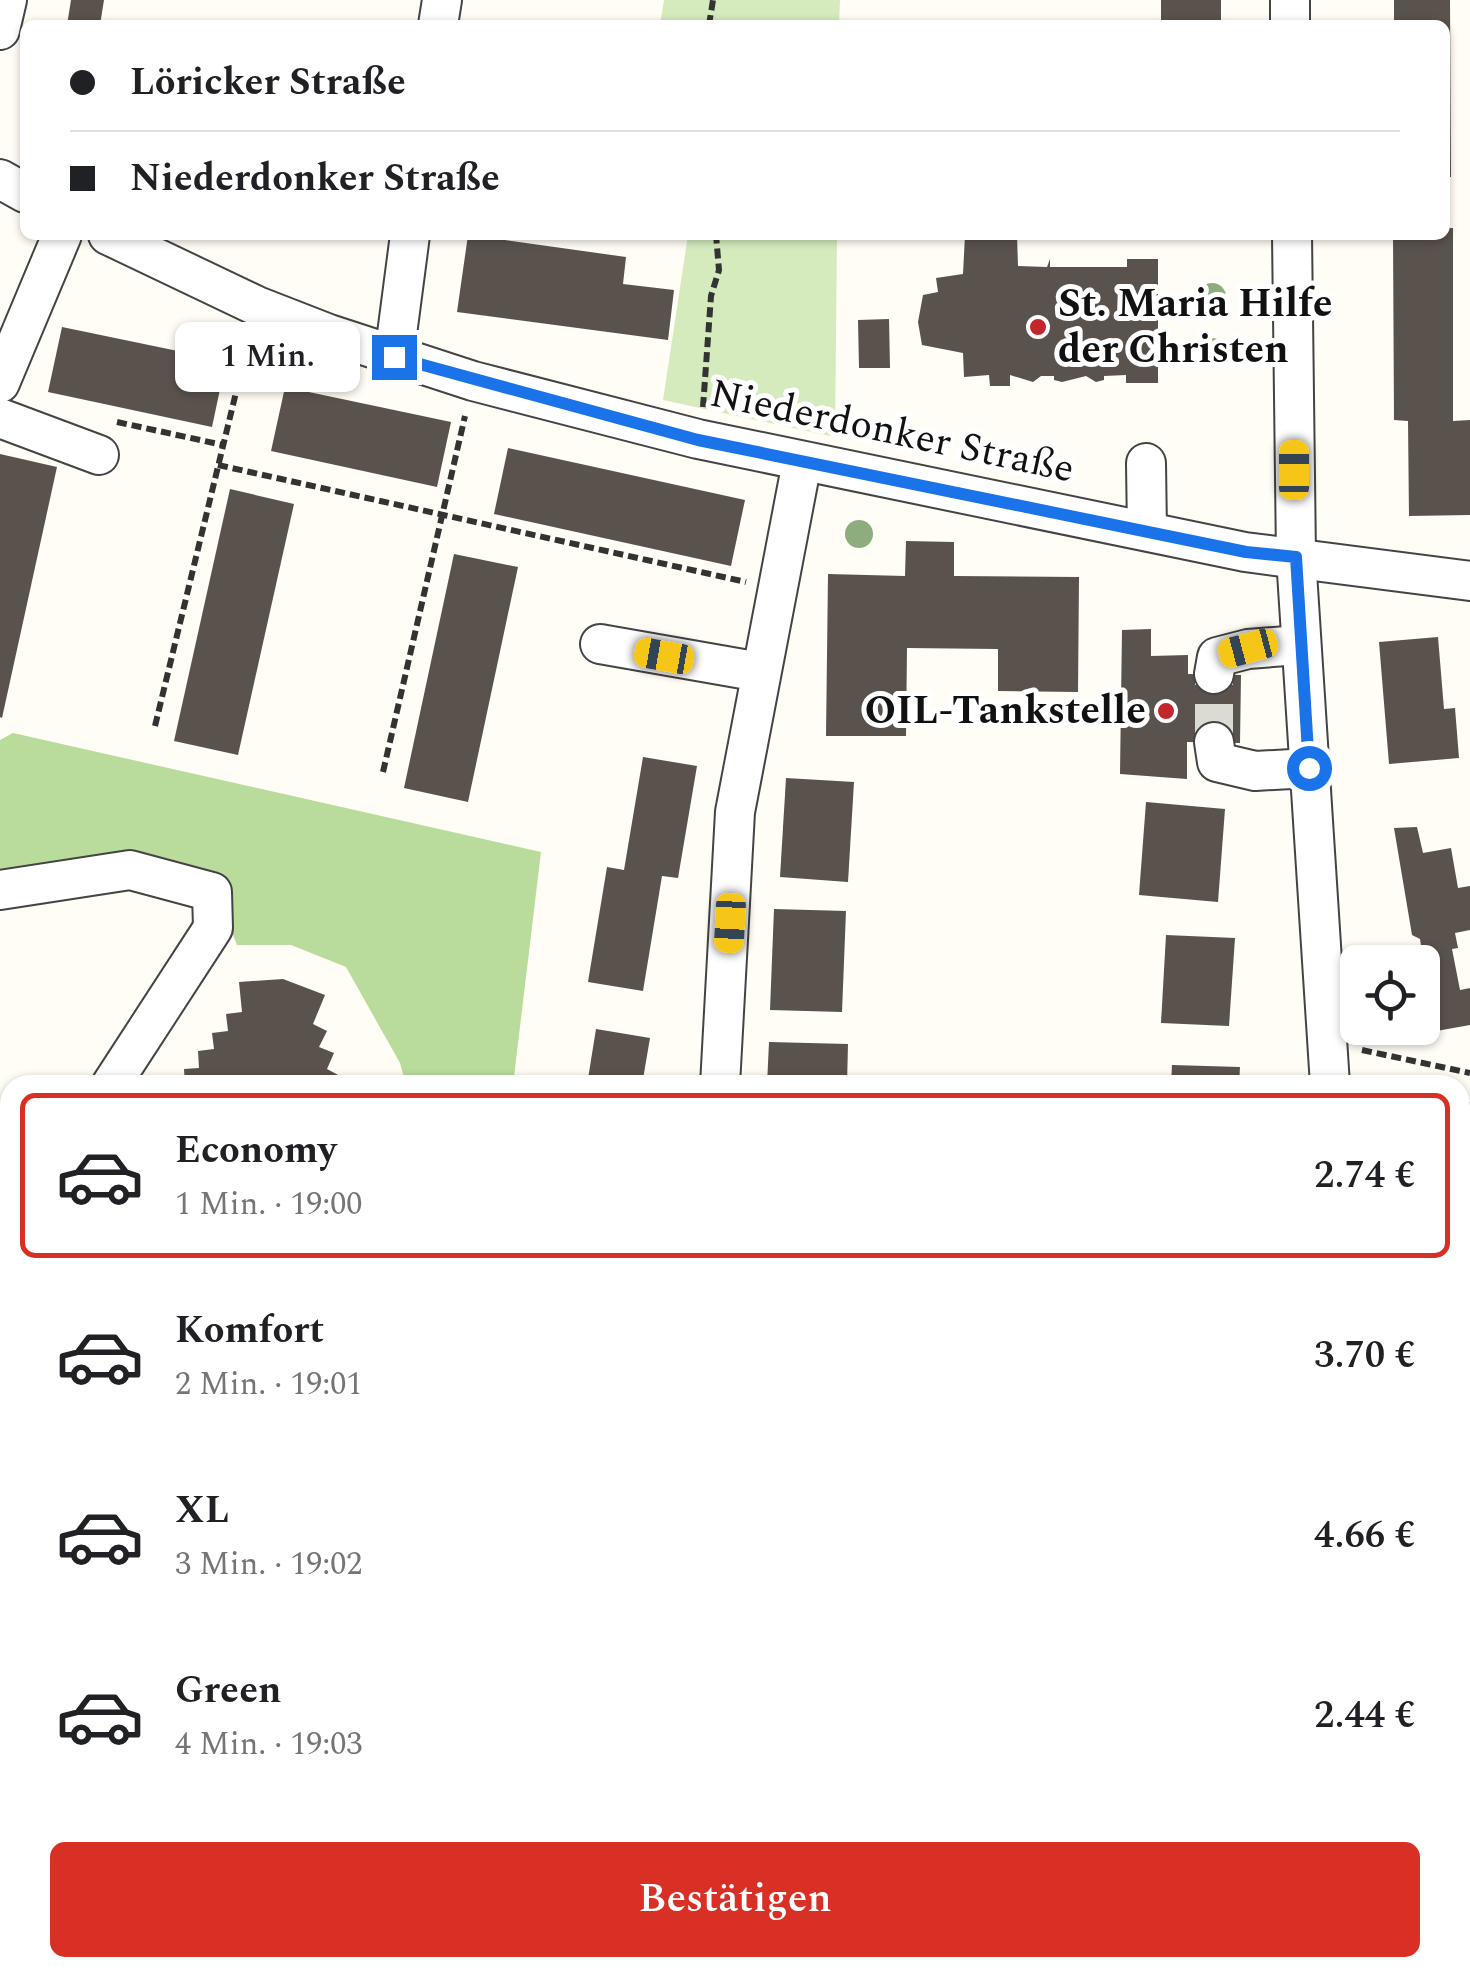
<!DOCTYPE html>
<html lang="de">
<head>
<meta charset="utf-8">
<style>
	body { margin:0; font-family:Spectral,serif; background:#f2f2f2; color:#202124; height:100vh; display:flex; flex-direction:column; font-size:38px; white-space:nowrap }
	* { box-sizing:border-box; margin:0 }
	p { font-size:32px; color:#757577 }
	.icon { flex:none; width:55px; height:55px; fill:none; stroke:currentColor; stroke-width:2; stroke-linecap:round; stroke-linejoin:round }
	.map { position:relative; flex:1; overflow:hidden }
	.panel { position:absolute; left:0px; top:1075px; width:1470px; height:902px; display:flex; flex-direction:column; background:#fff; border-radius:30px 30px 0 0; box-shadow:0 2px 8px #0004 }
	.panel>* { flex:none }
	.hud { position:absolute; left:20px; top:20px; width:1430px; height:220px; border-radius:15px; box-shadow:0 2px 8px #0004; display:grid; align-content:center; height:220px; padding:0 50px; background:#fff }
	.buttons { position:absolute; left:1340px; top:945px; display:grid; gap:20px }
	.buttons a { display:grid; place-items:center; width:100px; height:100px; border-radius:15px; background:#fff; box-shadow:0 2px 8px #0004; font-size:50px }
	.end { position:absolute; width:45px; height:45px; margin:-22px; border:12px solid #1a73e8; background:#fff; box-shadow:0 0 0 5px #fff }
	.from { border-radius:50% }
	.bubble { position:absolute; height:70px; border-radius:15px; background:#fff; box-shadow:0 2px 8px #0004; font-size:32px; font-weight:600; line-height:70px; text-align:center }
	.car { position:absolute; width:30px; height:60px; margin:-30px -15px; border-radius:12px; box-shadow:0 0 8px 2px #0007; background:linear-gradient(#f5c518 24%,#345 0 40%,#f5c518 0 76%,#345 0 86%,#f5c518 0) }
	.hud b { display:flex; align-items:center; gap:35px; height:95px; font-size:38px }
	.hud b+b { border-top:2px solid #e0e0e0 }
	.hud i { width:25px; height:25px; background:#202124 }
	ul { padding:18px 0 0; list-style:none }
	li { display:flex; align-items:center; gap:30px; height:165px; margin:0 20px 15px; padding:0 30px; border:5px solid transparent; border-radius:15px }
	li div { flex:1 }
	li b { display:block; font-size:38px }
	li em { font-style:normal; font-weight:600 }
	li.selected { border-color:#d93025 }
	li>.icon { width:90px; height:90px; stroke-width:1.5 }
	.primary-button { display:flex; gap:20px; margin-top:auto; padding:20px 50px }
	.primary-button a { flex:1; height:115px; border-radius:15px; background:#d93025; color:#fff; font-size:40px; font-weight:600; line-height:115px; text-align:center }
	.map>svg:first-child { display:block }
</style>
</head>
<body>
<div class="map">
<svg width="1470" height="1976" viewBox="0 0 1470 1976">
	<rect width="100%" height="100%" fill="#fffdf5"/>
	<g fill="#d5ebbd">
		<path d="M664 0H840L839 25H660Z"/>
		<path d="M688 235H837L835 437 663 400Z"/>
		<path d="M0 1856 10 1857V1899L0 1897Z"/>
		<path d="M181 1968H1176L1173 1976H179Z"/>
	</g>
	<path fill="#b9dc9c" d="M13 733 541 852 513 1085H406L400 1063 346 967 291 945H237L213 885 0 878V740Z"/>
	<g fill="#5a524d">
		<path d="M71 0H104L100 25H67Z"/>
		<rect x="1161" y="0" width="60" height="25"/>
		<path d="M1394 0H1450L1451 177H1445V25H1394Z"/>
		<path d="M1445 228H1453V421L1470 420V515L1409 516 1408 421 1394 420 1393 235H1445Z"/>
		<path d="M468 235 626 257 623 284 674 290 668 340 457 312Z"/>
		<path d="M965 235H1017L1018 266 1047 267 1050 259V267H1127V259H1158V383H1126V375L1104 376V380L1096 382 1086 376 1062 382 1054 380V376H1041L1033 382 1010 375V386H990L989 375 964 377 963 353 922 345 918 322 923 295 938 292 936 278 963 274Z"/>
		<path d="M889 319 890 368H859L858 320Z"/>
		<path d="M62 327 226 361 212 427 48 392Z"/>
		<path d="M285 387 451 422 437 487 271 451Z"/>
		<path d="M508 448 745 500 731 566 494 514Z"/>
		<path d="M0 454 57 467 2 718 0 717Z"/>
		<path d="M230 489 294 504 238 755 174 741Z"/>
		<path d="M906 541 954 542V576L1079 577 1078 692 998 691V649L907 648 906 736H826L828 574 905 576Z"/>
		<path d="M454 554 518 567 468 802 404 788Z"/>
		<path d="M1151 629V656L1188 655V674L1241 675 1240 743 1187 742V779L1120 774 1122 630Z"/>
		<path d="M1438 637 1444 709 1455 708 1459 758 1389 764 1379 642Z"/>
		<path d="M643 757 697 766 678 878 662 876 643 991 588 982 607 867 624 870Z"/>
		<path d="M786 778 854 782 848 882 780 877Z"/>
		<path d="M1146 802 1225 809 1218 902 1139 895Z"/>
		<path d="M1417 827 1423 853 1451 848 1458 888 1470 886V930L1455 933 1458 948 1452 949 1460 990 1470 988V1025L1431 1032 1422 962H1418L1416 953 1422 952 1420 939 1412 935 1394 828Z"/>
		<path d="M774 909 846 911 842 1012 770 1010Z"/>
		<path d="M1166 935 1235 938 1229 1026 1161 1023Z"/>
		<path d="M283 979 325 995 313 1024 327 1031 319 1047 334 1053 327 1069 340 1076 336 1085H185L184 1069 199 1068 198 1051 214 1049 212 1033 228 1031 226 1014 242 1012 239 982Z"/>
		<path d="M596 1029 650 1038 642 1085H587Z"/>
		<path d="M769 1042 848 1044 847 1085H767Z"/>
		<path d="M1172 1065 1240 1067 1239 1085H1171Z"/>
		<path d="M1470 1102V1123L1460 1125V1104Z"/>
		<path d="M1460 1132 1470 1175V1317L1460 1319Z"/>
		<path d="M0 1308 10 1310V1480L0 1478Z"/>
		<path d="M1464 1441 1470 1473 1468 1624 1460 1583V1442Z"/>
		<path d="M0 1624 10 1626V1713L2 1760Z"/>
		<path d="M1460 1789 1470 1790V1858L1460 1856Z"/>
		<path d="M65 1968H154L152 1976H63Z"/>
		<path d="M1452 1969 1470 1972V1976H1451Z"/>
	</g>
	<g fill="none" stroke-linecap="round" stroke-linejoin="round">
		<path stroke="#dbdad3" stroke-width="38" stroke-dasharray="38 19" stroke-linecap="butt" d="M1214 742V674"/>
		<defs>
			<g id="minor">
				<path d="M1290 0V25"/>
				<path d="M438 25 442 0"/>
				<path d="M0 30 7 0"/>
				<path d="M0 179 25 193"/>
				<path d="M108 235 257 306 329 334 473 381 698 439 1245 552 1470 581"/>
				<path d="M1292 235 1296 557 1330 1085"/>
				<path d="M394 357 410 235"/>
				<path d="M0 383 62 235"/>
				<path d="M0 418 99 455"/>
				<path d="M1146 463 1147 531"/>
				<path d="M600 644 760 672"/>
				<path d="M1214 674 1217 657 1248 649 1300 645"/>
				<path d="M1214 742 1217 762 1255 771 1309 768"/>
				<path d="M0 890 130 870 212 892 213 928 111 1085"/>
				<path d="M720 1085 735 812 802 462"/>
				<path d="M0 1199 10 1190"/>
				<path d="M1460 1367 1470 1369"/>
				<path d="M0 1514 10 1515"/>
				<path d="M1460 1911 1470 1913"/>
				<path d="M1380 1968 1381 1976"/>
			</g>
		</defs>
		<use href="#minor" stroke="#444" stroke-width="42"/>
		<g stroke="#333" stroke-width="6" stroke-dasharray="10 5" stroke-linecap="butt">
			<path d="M709 25 713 0"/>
			<path d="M703 407 711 296 719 270 716 235"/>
			<path d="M117 422 223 445"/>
			<path d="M218 465 746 582"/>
			<path d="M155 726 249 339"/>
			<path d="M383 772 465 416"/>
			<path d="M1362 1050 1470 1073"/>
			<path d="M41 1976 43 1968"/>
			<path d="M540 1976 562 1968"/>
		</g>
		<use href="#minor" stroke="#fff" stroke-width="38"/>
	</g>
	<g fill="#8dad7f">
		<circle cx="1212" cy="297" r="14"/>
		<circle cx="1212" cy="352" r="14"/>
		<circle cx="859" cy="534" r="14"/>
	</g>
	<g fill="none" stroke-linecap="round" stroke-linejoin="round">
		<path stroke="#1a73e8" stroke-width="12" d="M394 357 698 440 1246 552 1296 557 1309 768"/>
	</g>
	<g fill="#c4262e" stroke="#fff" stroke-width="4">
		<circle cx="1038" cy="327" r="10"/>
		<circle cx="1166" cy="711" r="10"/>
	</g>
	<g text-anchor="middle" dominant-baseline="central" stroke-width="10" stroke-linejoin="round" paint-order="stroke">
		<g font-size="40" font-weight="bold" fill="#111" stroke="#fff" text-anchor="start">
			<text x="1058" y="304">St. Maria Hilfe<tspan x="1058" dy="46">der Christen</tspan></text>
			<text x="1146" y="711" text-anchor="end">OIL-Tankstelle</text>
		</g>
		<g font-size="40" fill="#111" stroke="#fff">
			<text transform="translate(892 432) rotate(12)">Niederdonker Straße</text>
		</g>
	</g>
</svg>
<div class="buttons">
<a><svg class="icon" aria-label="locate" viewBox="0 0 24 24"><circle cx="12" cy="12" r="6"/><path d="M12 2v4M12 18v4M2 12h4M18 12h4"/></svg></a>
</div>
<i class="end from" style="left:1309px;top:768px"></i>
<i class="end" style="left:394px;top:357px"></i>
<div class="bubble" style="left:175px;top:322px;width:185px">1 Min.</div>
<i class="car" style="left:1294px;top:470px;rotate:0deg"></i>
<i class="car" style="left:1248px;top:648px;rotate:255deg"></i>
<i class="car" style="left:664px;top:656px;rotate:280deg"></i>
<i class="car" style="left:730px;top:923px;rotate:183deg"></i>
<div class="hud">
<b><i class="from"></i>Löricker Straße</b>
<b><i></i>Niederdonker Straße</b>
</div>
<section class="panel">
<ul>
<li class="selected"><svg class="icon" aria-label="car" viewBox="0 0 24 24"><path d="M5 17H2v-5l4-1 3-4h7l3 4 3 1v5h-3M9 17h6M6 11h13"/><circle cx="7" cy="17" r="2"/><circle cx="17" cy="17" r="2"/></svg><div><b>Economy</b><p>1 Min. · 19:00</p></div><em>2.74 €</em></li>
<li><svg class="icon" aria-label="car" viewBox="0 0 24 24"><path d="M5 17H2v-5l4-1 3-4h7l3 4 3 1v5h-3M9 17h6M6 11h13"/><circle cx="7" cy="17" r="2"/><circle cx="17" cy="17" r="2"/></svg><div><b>Komfort</b><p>2 Min. · 19:01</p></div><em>3.70 €</em></li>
<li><svg class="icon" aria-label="car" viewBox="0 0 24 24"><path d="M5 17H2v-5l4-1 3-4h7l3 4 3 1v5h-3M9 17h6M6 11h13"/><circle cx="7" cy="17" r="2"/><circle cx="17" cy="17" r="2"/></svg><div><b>XL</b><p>3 Min. · 19:02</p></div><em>4.66 €</em></li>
<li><svg class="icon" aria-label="car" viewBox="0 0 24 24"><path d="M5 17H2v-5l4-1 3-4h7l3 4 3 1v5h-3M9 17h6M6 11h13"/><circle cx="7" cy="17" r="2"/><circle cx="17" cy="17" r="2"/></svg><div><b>Green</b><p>4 Min. · 19:03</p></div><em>2.44 €</em></li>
</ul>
<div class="primary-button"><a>Bestätigen</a></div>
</section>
</div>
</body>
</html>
